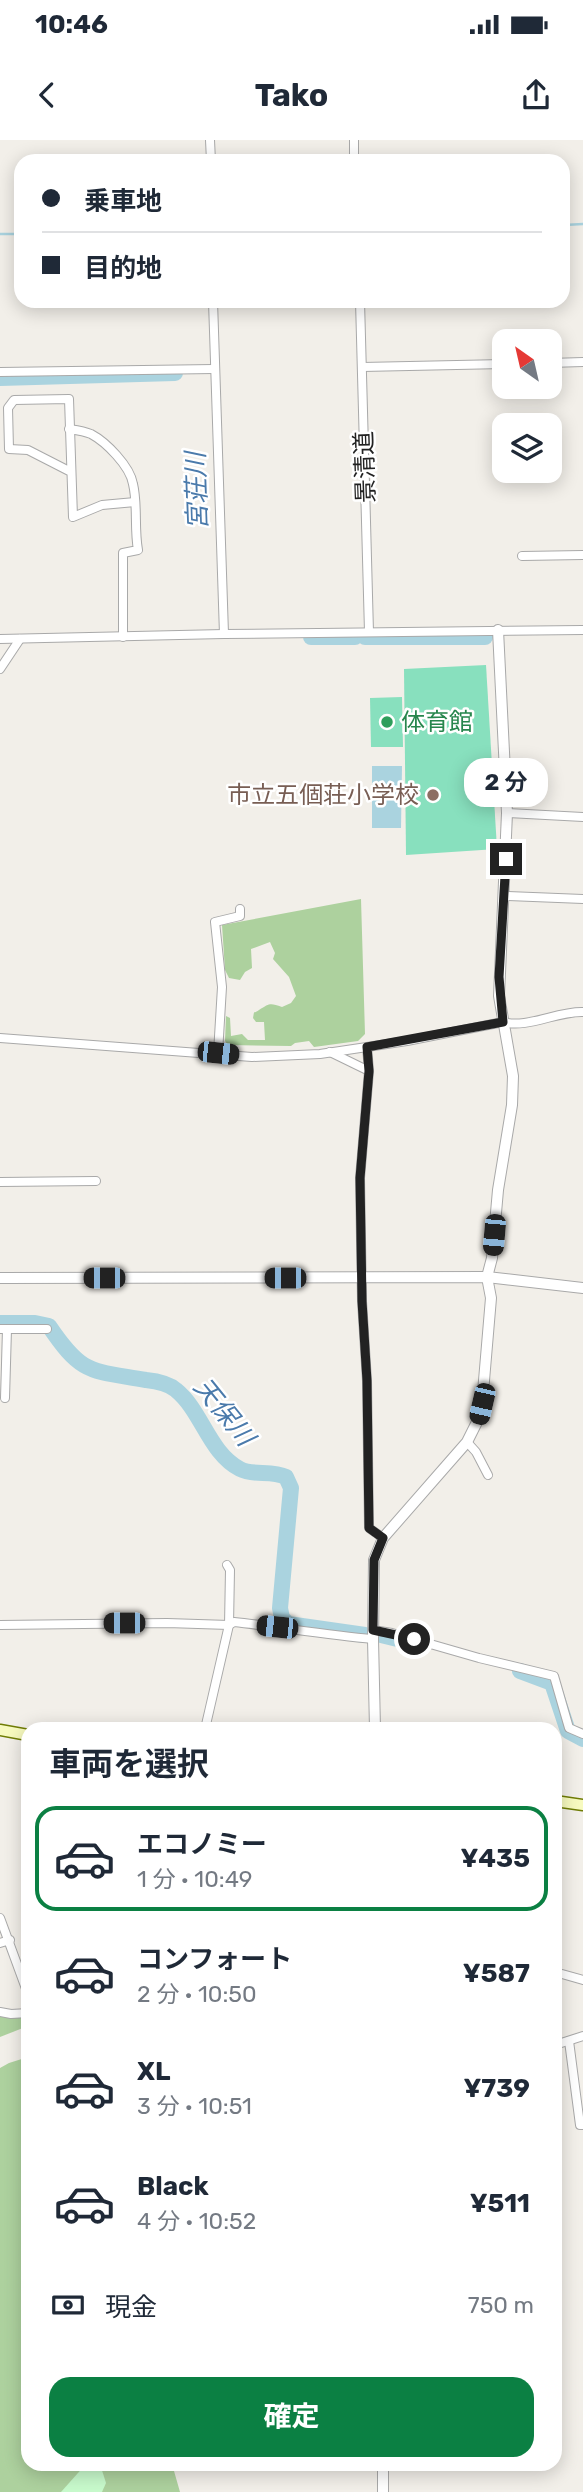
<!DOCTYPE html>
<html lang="ja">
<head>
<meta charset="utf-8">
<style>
	body { margin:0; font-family:Rubik,"Noto Sans JP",sans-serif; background:#f6f6f7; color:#1f2937; height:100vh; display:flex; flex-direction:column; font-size:26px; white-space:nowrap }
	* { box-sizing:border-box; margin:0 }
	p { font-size:23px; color:#747a83 }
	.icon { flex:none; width:38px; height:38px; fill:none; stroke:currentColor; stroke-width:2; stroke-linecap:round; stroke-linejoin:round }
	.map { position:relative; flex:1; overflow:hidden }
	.details { position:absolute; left:21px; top:1582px; width:541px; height:749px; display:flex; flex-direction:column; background:#fff; border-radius:21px; box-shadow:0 4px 18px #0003 }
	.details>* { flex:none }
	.guide { position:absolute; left:14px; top:14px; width:556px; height:154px; border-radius:21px; box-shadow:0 4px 18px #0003; display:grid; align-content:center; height:154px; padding:0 28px; background:#fff }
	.needle { width:46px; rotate:326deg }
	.fabs { position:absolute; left:492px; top:189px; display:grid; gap:14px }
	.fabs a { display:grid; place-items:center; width:70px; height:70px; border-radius:14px; background:#fff; box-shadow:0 4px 18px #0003; font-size:35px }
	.end { position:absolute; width:32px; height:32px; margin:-16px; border:9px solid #222; background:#fff; box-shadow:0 0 0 4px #fff }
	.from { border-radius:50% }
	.bubble { position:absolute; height:49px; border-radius:21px; background:#fff; box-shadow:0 4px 18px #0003; font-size:23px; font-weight:700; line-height:49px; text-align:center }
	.car { position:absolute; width:21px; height:42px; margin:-21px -10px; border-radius:9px; box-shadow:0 0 5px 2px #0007; background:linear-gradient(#222 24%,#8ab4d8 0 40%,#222 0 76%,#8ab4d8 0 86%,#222 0) }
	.guide b { display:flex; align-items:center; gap:24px; height:66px; font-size:26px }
	.guide b+b { border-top:2px solid #e0e1e3 }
	.guide i { width:18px; height:18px; background:#1f2937 }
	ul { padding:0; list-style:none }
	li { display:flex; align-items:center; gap:21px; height:105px; margin:0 14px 10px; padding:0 14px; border:4px solid transparent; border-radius:21px }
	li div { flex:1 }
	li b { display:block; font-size:26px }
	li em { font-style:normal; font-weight:700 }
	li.active { border-color:#0b8043 }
	li>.icon { width:63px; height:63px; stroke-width:1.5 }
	h2 { padding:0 28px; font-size:32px; line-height:84px }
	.pay { display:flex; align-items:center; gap:18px; height:77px; padding:0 28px; font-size:26px }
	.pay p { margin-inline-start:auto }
	.button { display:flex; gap:14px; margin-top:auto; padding:14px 28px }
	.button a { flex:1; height:80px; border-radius:21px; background:#0b8043; color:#fff; font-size:28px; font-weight:700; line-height:80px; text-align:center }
	.status { display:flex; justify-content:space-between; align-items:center; height:49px; padding:0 35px; background:#fff; direction:ltr }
	.status svg { height:19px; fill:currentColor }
	header { display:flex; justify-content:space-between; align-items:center; height:91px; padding:0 28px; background:#fff; font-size:32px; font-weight:700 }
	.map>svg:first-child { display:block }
</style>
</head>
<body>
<div class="status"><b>10:46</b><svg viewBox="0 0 49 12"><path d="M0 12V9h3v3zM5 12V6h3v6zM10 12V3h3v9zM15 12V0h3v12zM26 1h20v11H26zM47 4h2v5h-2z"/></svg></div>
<header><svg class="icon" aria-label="back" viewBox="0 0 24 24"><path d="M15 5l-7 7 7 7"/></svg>Tako<svg class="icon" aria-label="share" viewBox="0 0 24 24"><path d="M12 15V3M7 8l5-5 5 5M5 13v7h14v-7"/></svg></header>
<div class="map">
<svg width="583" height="2352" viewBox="0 0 583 2352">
	<rect width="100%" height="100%" fill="#f2efe9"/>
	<g fill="#add19e">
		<path d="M361 759 365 894 358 901 314 907 309 901 295 903 291 906 228 905 225 901 226 876 230 878 231 896 242 894 248 900H265L264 882H256L253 878C255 869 252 875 259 870 270 863 270 863 282 867L291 863 296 856 289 837 273 819 275 813 270 802 251 809 252 828 245 832 240 840 229 838 225 830 222 785Z"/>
		<path d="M0 1875H25L28 1886 0 1897Z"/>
		<path d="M28 1917V2324H172L180 2352H0V1928L9 1923Z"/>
	</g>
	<path fill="#c8facc" d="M86 2324H100L106 2343 102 2352H61Z"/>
	<g fill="#88e0be">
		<path d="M486 525 497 709 406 715 404 529Z"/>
		<path d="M402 557 403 607H371L370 558Z"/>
	</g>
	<path fill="#aad3df" d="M372 626H402L401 688H372Z"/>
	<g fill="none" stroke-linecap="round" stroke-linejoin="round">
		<g stroke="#aad3df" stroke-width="2.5">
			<path d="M564 85 583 84"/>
			<path d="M0 94H21"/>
		</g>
		<g stroke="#aad3df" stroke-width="16">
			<path d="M0 238 175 233"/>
			<path d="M311 497H355"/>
			<path d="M365 497H485"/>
			<path d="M0 1183H35L49 1186C82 1235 90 1230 146 1240 156 1241 169 1244 176 1250 202 1271 209 1313 240 1329 253 1336 272 1330 286 1337L291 1348 280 1468 282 1478 288 1484 365 1495"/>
			<path d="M381 1495 418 1504"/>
			<path d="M520 1531 552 1543 568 1591 583 1599"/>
		</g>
		<defs>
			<g id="minor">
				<path d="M210 0 211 21"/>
				<path d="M354 0V21"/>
				<path d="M213 161 224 494"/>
				<path d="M360 161 369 492"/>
				<path d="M550 223 583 222"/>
				<path d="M362 227 504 224"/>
				<path d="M0 232 214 229"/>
				<path d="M69 289C76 290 84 291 91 294 106 302 130 326 133 344 138 365 134 388 138 410L123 413V497"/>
				<path d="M71 332 28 310 9 309 8 268 14 260 69 259 73 377 102 365 135 362"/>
				<path d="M522 416 583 415"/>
				<path d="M0 499 224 494 583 490"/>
				<path d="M0 529 20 499"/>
				<path d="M507 673 583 677"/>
				<path d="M505 756 583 759"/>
				<path d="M0 898 252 917 320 914 407 901 503 882C526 889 558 871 583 872"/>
				<path d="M367 907 369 931 360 1038 362 1161 367 1241 369 1388 383 1398"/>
				<path d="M330 912 369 931"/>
				<path d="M218 913 222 847 215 782 240 776V769"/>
				<path d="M0 1042 96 1041"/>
				<path d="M0 1189H47"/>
				<path d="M5 1258 7 1189"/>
				<path d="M467 1302 476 1312 488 1335"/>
				<path d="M0 1485 167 1483 229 1485 234 1482C280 1487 326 1495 373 1499"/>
				<path d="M373 1490 392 1493 479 1518 554 1536 569 1588 583 1594"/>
				<path d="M205 1589 229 1485 230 1430 227 1425"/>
				<path d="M0 1778 28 1854"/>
				<path d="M0 1803 10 1800"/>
				<path d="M562 1834 583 1840"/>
				<path d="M0 1872 11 1874 28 1873"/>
				<path d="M569 1901 580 1985H583"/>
				<path d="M555 1905 583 1896"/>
			</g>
			<g id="tertiary">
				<path d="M0 1138 487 1137 583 1148"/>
				<path d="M375 1589 373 1499 374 1420 383 1398 467 1302 477 1282 482 1264 491 1158 487 1137 492 1118 498 1050 512 965 513 936 499 856 507 673 498 490"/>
				<path d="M383 2324V2352"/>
			</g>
			<g id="secondary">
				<path d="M0 1590 28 1595"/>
				<path d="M555 1661 583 1665"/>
			</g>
		</defs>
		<use href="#minor" stroke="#a9a9a9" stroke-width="10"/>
		<use href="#tertiary" stroke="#a9a9a9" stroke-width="12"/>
		<use href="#secondary" stroke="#707d05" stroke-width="13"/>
		<use href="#minor" stroke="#fff" stroke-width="8"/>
		<use href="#tertiary" stroke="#fff" stroke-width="10"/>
		<use href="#secondary" stroke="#f7fabf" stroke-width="10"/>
	</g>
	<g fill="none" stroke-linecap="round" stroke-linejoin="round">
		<path stroke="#222" stroke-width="9" d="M414 1499 373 1490 374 1420 383 1398 369 1388 367 1241 362 1161 360 1038 369 931 367 907 503 882 499 837 506 719"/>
	</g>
	<circle fill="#2e9e5b" stroke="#fff" stroke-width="2.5" cx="387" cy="582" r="7"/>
	<circle fill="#8d6e63" stroke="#fff" stroke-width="2.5" cx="433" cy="655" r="7"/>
	<g text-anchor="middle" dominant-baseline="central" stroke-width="5" stroke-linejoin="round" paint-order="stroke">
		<g font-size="24" fill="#222" stroke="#fff">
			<text transform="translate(365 327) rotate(-92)">景清道</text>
		</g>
		<g font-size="24" fill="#27864d" stroke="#fff" text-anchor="start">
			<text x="401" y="582">体育館</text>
		</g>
		<g font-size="24" fill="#785e54" stroke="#fff" text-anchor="end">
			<text x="419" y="655">市立五個荘小学校</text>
		</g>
		<g font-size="26" font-style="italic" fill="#4a7aab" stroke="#fff">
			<text transform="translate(197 351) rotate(-92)">宮荘川</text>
			<text transform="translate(224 1272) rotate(51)">天保川</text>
		</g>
	</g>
</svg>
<div class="fabs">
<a><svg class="needle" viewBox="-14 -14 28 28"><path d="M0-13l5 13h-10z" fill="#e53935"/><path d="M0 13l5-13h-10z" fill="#747a83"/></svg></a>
<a><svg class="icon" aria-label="layers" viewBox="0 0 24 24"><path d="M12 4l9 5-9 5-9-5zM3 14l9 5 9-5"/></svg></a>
</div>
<i class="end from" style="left:414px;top:1499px"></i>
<i class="end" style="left:506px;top:719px"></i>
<div class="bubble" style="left:464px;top:618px;width:84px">2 分</div>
<i class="car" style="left:218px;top:913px;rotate:96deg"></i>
<i class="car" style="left:494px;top:1095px;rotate:185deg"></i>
<i class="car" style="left:104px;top:1138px;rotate:270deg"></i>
<i class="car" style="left:285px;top:1138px;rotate:270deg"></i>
<i class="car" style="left:482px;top:1264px;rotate:193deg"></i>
<i class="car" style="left:124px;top:1483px;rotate:270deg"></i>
<i class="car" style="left:277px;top:1487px;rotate:276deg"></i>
<div class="guide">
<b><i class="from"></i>乗車地</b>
<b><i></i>目的地</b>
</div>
<section class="details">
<h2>車両を選択</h2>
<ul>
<li class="active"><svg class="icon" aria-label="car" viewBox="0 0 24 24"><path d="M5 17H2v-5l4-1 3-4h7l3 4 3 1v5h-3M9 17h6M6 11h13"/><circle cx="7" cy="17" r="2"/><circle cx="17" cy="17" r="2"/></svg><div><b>エコノミー</b><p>1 分 · 10:49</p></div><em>¥435</em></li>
<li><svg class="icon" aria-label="car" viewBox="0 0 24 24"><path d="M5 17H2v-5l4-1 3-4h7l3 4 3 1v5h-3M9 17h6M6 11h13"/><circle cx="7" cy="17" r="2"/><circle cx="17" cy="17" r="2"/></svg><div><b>コンフォート</b><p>2 分 · 10:50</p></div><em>¥587</em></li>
<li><svg class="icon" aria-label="car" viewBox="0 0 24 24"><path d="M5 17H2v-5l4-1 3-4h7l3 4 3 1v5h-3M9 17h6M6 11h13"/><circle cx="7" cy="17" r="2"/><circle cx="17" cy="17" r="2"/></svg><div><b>XL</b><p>3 分 · 10:51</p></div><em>¥739</em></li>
<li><svg class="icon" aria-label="car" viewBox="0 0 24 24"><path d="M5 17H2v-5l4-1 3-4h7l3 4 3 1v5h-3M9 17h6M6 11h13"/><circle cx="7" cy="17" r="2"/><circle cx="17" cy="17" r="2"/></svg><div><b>Black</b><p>4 分 · 10:52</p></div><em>¥511</em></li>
</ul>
<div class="pay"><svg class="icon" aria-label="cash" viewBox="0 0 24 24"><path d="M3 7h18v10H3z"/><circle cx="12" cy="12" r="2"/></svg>現金<p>750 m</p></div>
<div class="button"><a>確定</a></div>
</section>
</div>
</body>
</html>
